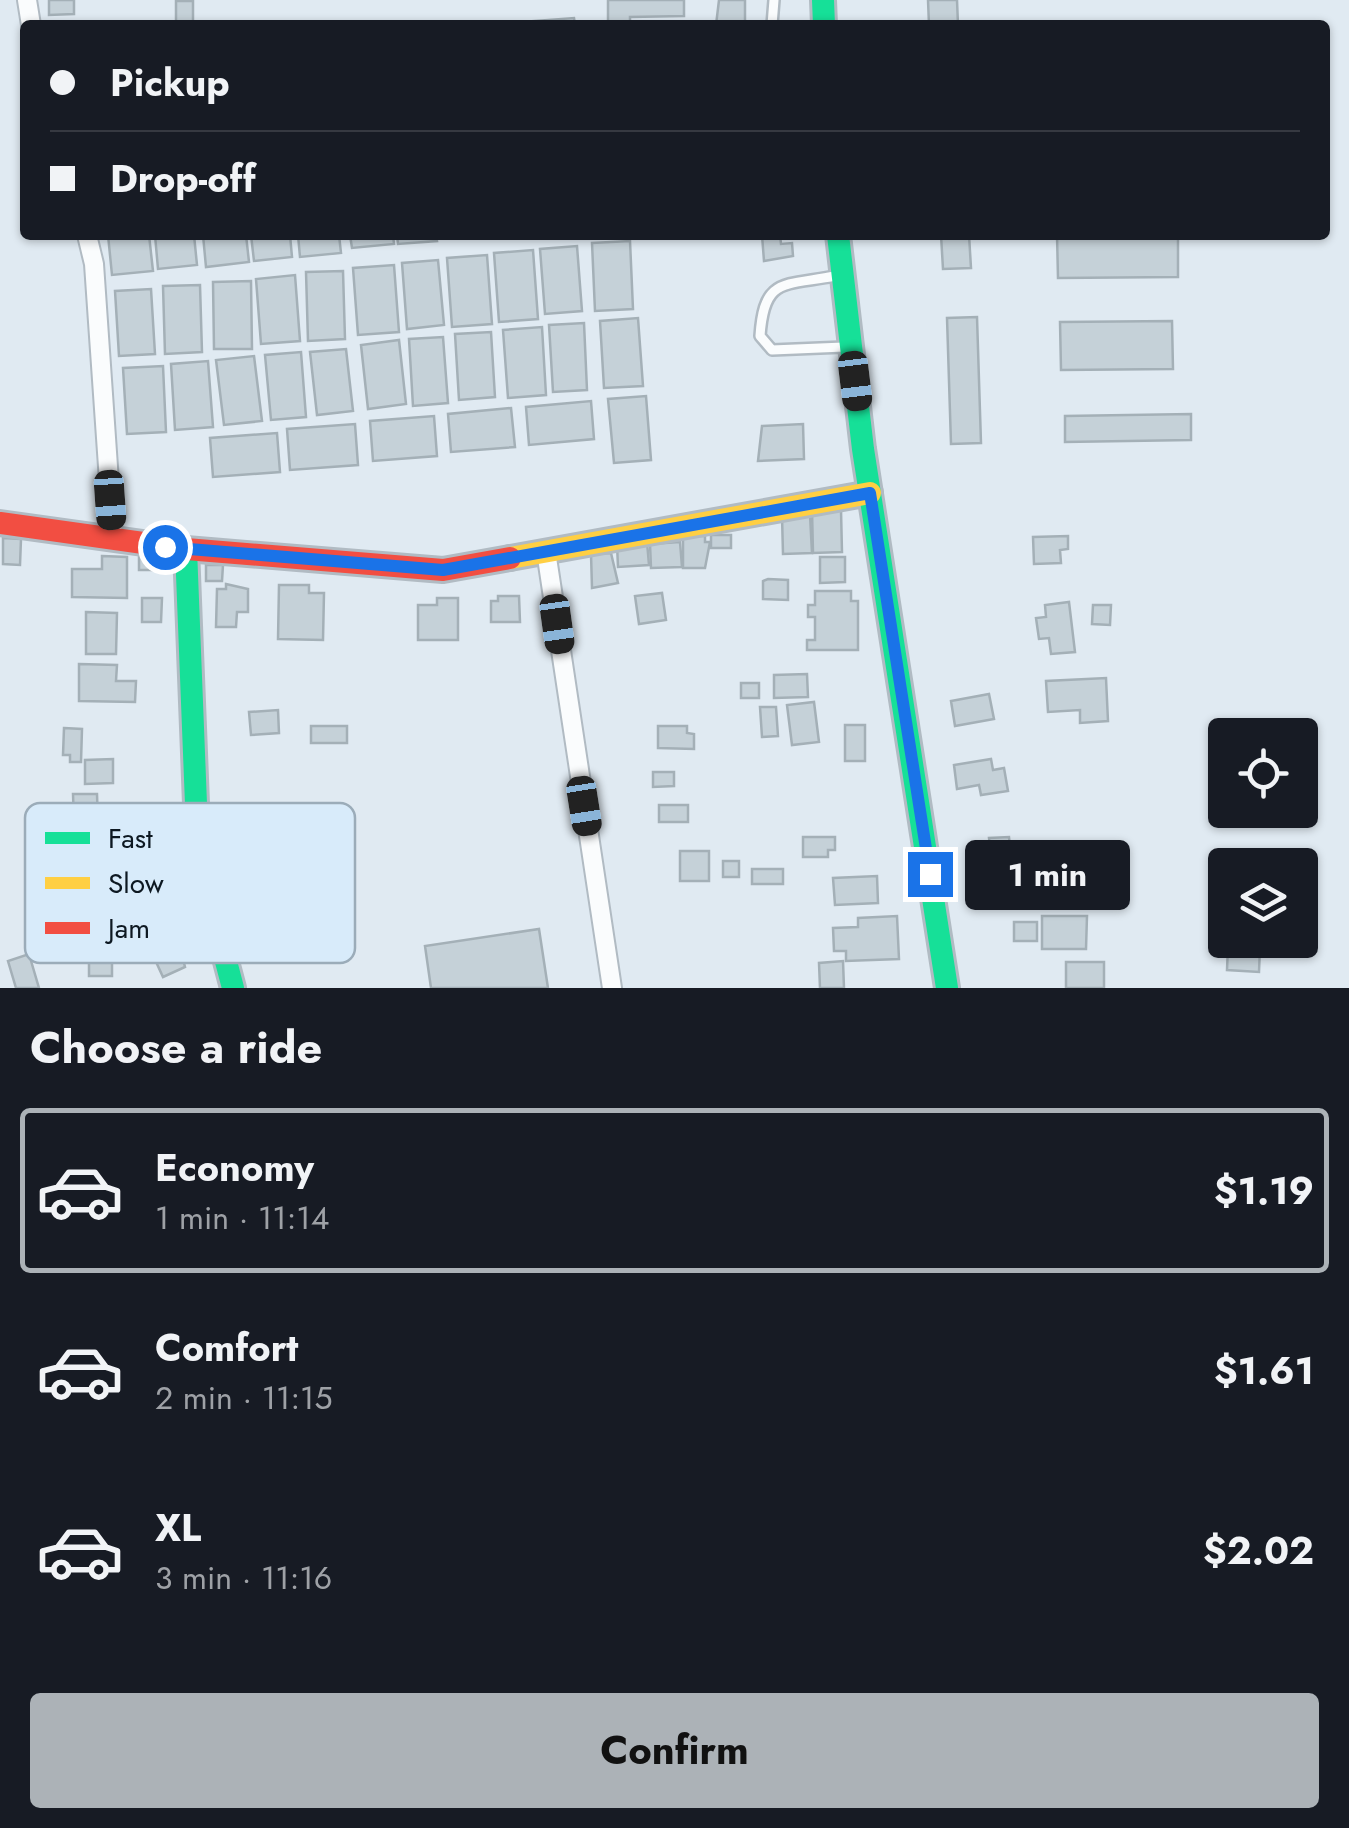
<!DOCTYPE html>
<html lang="en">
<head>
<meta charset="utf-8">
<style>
	body { margin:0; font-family:Jost,sans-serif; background:#20242c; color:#f1f3f6; height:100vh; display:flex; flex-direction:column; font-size:38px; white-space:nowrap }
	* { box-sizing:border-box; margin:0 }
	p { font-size:32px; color:#9ea1a6 }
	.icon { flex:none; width:55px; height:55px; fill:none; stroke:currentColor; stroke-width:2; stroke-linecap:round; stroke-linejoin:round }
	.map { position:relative; height:988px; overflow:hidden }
	.details { display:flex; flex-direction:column; background:#171b24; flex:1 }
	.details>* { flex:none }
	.banner { position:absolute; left:20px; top:20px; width:1310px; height:220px; border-radius:10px; box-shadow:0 2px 8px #0004; display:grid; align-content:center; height:220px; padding:0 30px; background:#171b24 }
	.tools { position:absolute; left:1208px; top:718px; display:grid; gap:20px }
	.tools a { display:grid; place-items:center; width:110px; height:110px; border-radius:10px; background:#171b24; box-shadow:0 2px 8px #0004; font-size:50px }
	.end { position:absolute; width:45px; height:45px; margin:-22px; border:12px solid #1a73e8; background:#fff; box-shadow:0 0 0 5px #fff }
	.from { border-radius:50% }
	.bubble { position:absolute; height:70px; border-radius:10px; background:#171b24; box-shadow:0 2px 8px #0004; font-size:32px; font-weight:700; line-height:70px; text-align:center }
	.car { position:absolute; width:30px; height:60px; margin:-30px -15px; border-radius:12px; box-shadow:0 0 8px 2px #0007; background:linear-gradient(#222 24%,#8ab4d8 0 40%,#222 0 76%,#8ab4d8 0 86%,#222 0) }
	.banner b { display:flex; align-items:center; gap:35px; height:95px; font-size:38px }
	.banner b+b { border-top:2px solid #363941 }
	.banner i { width:25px; height:25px; background:#f1f3f6 }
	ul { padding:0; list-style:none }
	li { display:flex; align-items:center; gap:30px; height:165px; margin:0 20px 15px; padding:0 10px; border:5px solid transparent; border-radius:10px }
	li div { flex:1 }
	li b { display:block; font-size:38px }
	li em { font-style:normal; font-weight:700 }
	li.selected { border-color:#acb2b7 }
	li>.icon { width:90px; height:90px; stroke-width:1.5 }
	h2 { padding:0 30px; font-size:45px; line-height:120px }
	.action { display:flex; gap:20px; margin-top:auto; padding:20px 30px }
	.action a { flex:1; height:115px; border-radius:10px; background:#acb2b7; color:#111; font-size:40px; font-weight:700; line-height:115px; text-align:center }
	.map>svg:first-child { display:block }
</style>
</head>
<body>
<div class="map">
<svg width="1349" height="988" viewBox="0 0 1349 988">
	<rect width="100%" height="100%" fill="#e0eaf2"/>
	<g fill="#c5d1d8" stroke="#a4b0b7" stroke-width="2.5">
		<path d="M49 0H74V14L49 15Z"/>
		<path d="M608 0H684V16L630 17V25H608Z"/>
		<path d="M719 0H745V25H716Z"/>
		<path d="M928 0H957L958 25H929Z"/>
		<path d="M176 1H193V21L176 22Z"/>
		<path d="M574 18 575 25H507V23Z"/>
		<path d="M108 235H149L153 271 112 275Z"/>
		<path d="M155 235H194L197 265 158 269Z"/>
		<path d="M203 235H246L249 262 206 267Z"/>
		<path d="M251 235H290L292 257 254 261Z"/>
		<path d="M298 235H339L341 253 300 257Z"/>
		<path d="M350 235H393L394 244 352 248Z"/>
		<path d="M397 235H436L437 241 398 244Z"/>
		<path d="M762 235H780L781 244 792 243 793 256 764 261Z"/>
		<path d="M941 235H969L971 268 943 269Z"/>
		<path d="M1057 235H1178V277L1058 278Z"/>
		<path d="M630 241 633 309 595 311 592 243Z"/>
		<path d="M577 246 582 311 545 314 540 249Z"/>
		<path d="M533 250 538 319 499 322 494 253Z"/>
		<path d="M487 255 492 324 452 327 447 258Z"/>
		<path d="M438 260 444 325 407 329 402 263Z"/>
		<path d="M394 265 399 332 358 335 353 268Z"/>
		<path d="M343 271 345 339 308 341 306 272Z"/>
		<path d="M295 275 300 341 261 344 256 279Z"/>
		<path d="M251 281 252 349H214L213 282Z"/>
		<path d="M200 285 202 352 165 354 163 286Z"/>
		<path d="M151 289 155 354 119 356 115 291Z"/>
		<path d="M977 317 981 443 951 444 947 318Z"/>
		<path d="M638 318 643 386 604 388 600 321Z"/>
		<path d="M1172 321 1173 369 1061 370 1060 322Z"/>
		<path d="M584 323 587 390 553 392 549 325Z"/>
		<path d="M542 327 546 395 508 398 503 330Z"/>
		<path d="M491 332 495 397 459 400 455 334Z"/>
		<path d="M443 337 448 403 413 406 409 339Z"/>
		<path d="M399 340 406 404 368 409 361 345Z"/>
		<path d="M346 349 353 411 317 415 310 352Z"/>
		<path d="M301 352 306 417 271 420 265 355Z"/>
		<path d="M254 356 262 421 224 425 216 360Z"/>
		<path d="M208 361 213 427 175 430 171 364Z"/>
		<path d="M163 366 166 432 127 434 123 368Z"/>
		<path d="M646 396 651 460 614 463 608 399Z"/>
		<path d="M591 401 594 439 529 445 526 407Z"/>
		<path d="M511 408 515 447 451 452 448 414Z"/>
		<path d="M1191 414V440L1065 442V416Z"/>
		<path d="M434 416 437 456 373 461 370 421Z"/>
		<path d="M355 424 358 465 290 470 287 429Z"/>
		<path d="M803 424 804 459 758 461 762 426Z"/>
		<path d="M277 433 280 472 213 477 210 438Z"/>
		<path d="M812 510H841L842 552 813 553Z"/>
		<path d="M810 515 812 553 783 554 782 516Z"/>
		<rect x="711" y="535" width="20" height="13"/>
		<path d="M683 536H705V542H710L705 568H683Z"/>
		<path d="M1068 536V549L1060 550 1061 563 1034 564 1033 537Z"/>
		<path d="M3 538 21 539 20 565 3 564Z"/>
		<path d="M647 542 649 565 618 567 617 544Z"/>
		<path d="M680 542 682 567 651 568 650 544Z"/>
		<path d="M611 553 618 583 592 588 591 554Z"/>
		<rect x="139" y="555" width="25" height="15"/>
		<path d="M102 556 127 557V598L72 597V569H102Z"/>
		<path d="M820 557H845V582L820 583Z"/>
		<path d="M206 565H223L222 581H206Z"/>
		<path d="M768 579 788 580V600L763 599V581Z"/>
		<path d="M226 584 248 589V612H237L236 627H216L217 589H226Z"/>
		<path d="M279 585H309V593H324L323 640 278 639Z"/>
		<path d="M815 591H851V601H858V650H807V640H815V617H808V605H815Z"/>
		<path d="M662 593 666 620 639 624 635 596Z"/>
		<path d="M498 596H519L520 622H491V601H498Z"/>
		<path d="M142 598H162L161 622H142Z"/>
		<path d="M437 598H458V640H418V605H437Z"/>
		<path d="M1069 602 1075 652 1051 654 1049 638 1039 639 1036 618 1046 617 1045 605Z"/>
		<path d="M1093 605H1111L1110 625 1092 624Z"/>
		<path d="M86 612 117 613 116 654H86Z"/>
		<path d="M79 664 117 665 116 681H136L135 702 79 701Z"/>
		<path d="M807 674 808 697 774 698V675Z"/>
		<path d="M1106 678 1108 721 1080 723V710L1048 712 1046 681Z"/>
		<rect x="741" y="683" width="18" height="15"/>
		<path d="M989 694 994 719 955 726 951 701Z"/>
		<path d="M814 702 819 742 792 745 787 705Z"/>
		<path d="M760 707H776L778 736 762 737Z"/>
		<path d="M278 710 279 733 251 735 249 712Z"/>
		<rect x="845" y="725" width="20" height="36"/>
		<rect x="311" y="726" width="36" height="17"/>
		<path d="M658 726H687V733L694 734V749L658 748Z"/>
		<path d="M64 728 82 729 81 762H70V755H63Z"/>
		<path d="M113 759V783L85 784V760Z"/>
		<path d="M991 759 993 770 1004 768 1008 791 981 795 979 785 957 789 954 765Z"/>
		<path d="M653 772H674V786L653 787Z"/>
		<path d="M73 794H97L98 824H74Z"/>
		<rect x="659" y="805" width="29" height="17"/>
		<path d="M803 837H835V850H828V857H803Z"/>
		<path d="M1009 837 1011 860 1023 859 1025 880 977 883 975 864 981 863 980 849 990 848 989 838Z"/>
		<rect x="680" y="851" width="29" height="30"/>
		<rect x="1042" y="856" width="22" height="21"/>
		<rect x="723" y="861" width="16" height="16"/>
		<rect x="752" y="869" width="31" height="15"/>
		<path d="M877 876 878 903 835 905 833 878Z"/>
		<path d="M1019 883 1021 906 988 908 986 885Z"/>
		<path d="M897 916 899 959 846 961V951H834L833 928 858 927V918Z"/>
		<path d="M1042 916H1087L1086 949H1042Z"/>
		<rect x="1014" y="922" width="23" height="19"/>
		<path d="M539 929 548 988H431L425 946Z"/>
		<path d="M178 939 185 967 163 977 151 951Z"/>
		<path d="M1228 946 1260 947 1259 972 1227 970Z"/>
		<path d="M29 954 39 988H16L8 961Z"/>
		<rect x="89" y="955" width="23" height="21"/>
		<path d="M843 961 844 988H820L819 963Z"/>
		<rect x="1066" y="962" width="38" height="26"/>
	</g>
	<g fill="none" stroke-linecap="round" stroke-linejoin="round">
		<defs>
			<g id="lane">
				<path d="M772 25 774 0"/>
				<path d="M835 276C783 286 764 277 760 336L772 350 844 347"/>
			</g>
			<g id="street">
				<path d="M27 0 31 25"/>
				<path d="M87 235 94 264 113 539"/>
				<path d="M546 551 612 988"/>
			</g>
			<g id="fast">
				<path d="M823 0 824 25"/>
				<path d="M838 235 863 449 947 988"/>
				<path d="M186 549 198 855 233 988"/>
			</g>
			<path id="slow" d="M510 558 870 493"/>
			<path id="jam" d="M0 523 186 549 443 570 510 558"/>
		</defs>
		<use href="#lane" stroke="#b1bbc3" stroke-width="14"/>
		<use href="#street" stroke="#b1bbc3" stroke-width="22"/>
		<use href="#fast" stroke="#b1bbc3" stroke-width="28"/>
		<use href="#slow" stroke="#b1bbc3" stroke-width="28"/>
		<use href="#jam" stroke="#b1bbc3" stroke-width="28"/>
		<use href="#lane" stroke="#fafcfd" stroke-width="9"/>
		<use href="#street" stroke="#fafcfd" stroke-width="18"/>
		<use href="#fast" stroke="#16e098" stroke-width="22"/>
		<use href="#slow" stroke="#ffcf43" stroke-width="22"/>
		<use href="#jam" stroke="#f24e42" stroke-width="22"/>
	</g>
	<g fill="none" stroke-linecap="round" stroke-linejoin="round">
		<path stroke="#1a73e8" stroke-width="12" d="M165 547 443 570 870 493 930 874"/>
	</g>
	<rect x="25" y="803" width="330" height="160" rx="15" fill="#d8ebfa" stroke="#9bacb9" stroke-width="2.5"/>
	<rect x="45" y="832" width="45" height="12" fill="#16e098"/>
	<rect x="45" y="877" width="45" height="12" fill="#ffcf43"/>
	<rect x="45" y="922" width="45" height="12" fill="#f24e42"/>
	<g font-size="28" fill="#0d1821">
		<text x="108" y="848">Fast</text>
		<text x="108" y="893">Slow</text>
		<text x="108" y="938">Jam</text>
	</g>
</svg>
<div class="tools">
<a><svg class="icon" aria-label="locate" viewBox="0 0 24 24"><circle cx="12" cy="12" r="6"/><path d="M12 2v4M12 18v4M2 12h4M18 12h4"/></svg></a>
<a><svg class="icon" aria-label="layers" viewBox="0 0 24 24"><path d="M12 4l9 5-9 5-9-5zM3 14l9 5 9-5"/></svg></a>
</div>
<i class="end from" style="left:165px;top:547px"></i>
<i class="end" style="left:930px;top:874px"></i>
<div class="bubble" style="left:965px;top:840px;width:165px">1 min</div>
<i class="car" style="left:855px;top:381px;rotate:173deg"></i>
<i class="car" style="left:110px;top:500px;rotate:176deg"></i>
<i class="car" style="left:557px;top:624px;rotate:172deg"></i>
<i class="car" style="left:584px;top:806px;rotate:171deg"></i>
<div class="banner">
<b><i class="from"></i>Pickup</b>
<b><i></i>Drop-off</b>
</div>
</div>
<section class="details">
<h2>Choose a ride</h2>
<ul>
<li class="selected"><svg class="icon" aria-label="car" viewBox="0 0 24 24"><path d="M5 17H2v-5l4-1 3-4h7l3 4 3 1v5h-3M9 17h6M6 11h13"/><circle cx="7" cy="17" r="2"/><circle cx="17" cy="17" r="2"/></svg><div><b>Economy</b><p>1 min · 11:14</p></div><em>$1.19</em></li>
<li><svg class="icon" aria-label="car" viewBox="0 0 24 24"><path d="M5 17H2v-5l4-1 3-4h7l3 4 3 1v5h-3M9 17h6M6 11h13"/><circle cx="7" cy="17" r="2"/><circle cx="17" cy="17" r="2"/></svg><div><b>Comfort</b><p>2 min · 11:15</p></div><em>$1.61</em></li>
<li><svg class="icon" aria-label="car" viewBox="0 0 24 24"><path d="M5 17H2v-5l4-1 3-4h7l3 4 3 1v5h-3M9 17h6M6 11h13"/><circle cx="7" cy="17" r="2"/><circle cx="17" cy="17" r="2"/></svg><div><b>XL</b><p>3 min · 11:16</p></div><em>$2.02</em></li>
</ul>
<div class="action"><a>Confirm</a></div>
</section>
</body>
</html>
